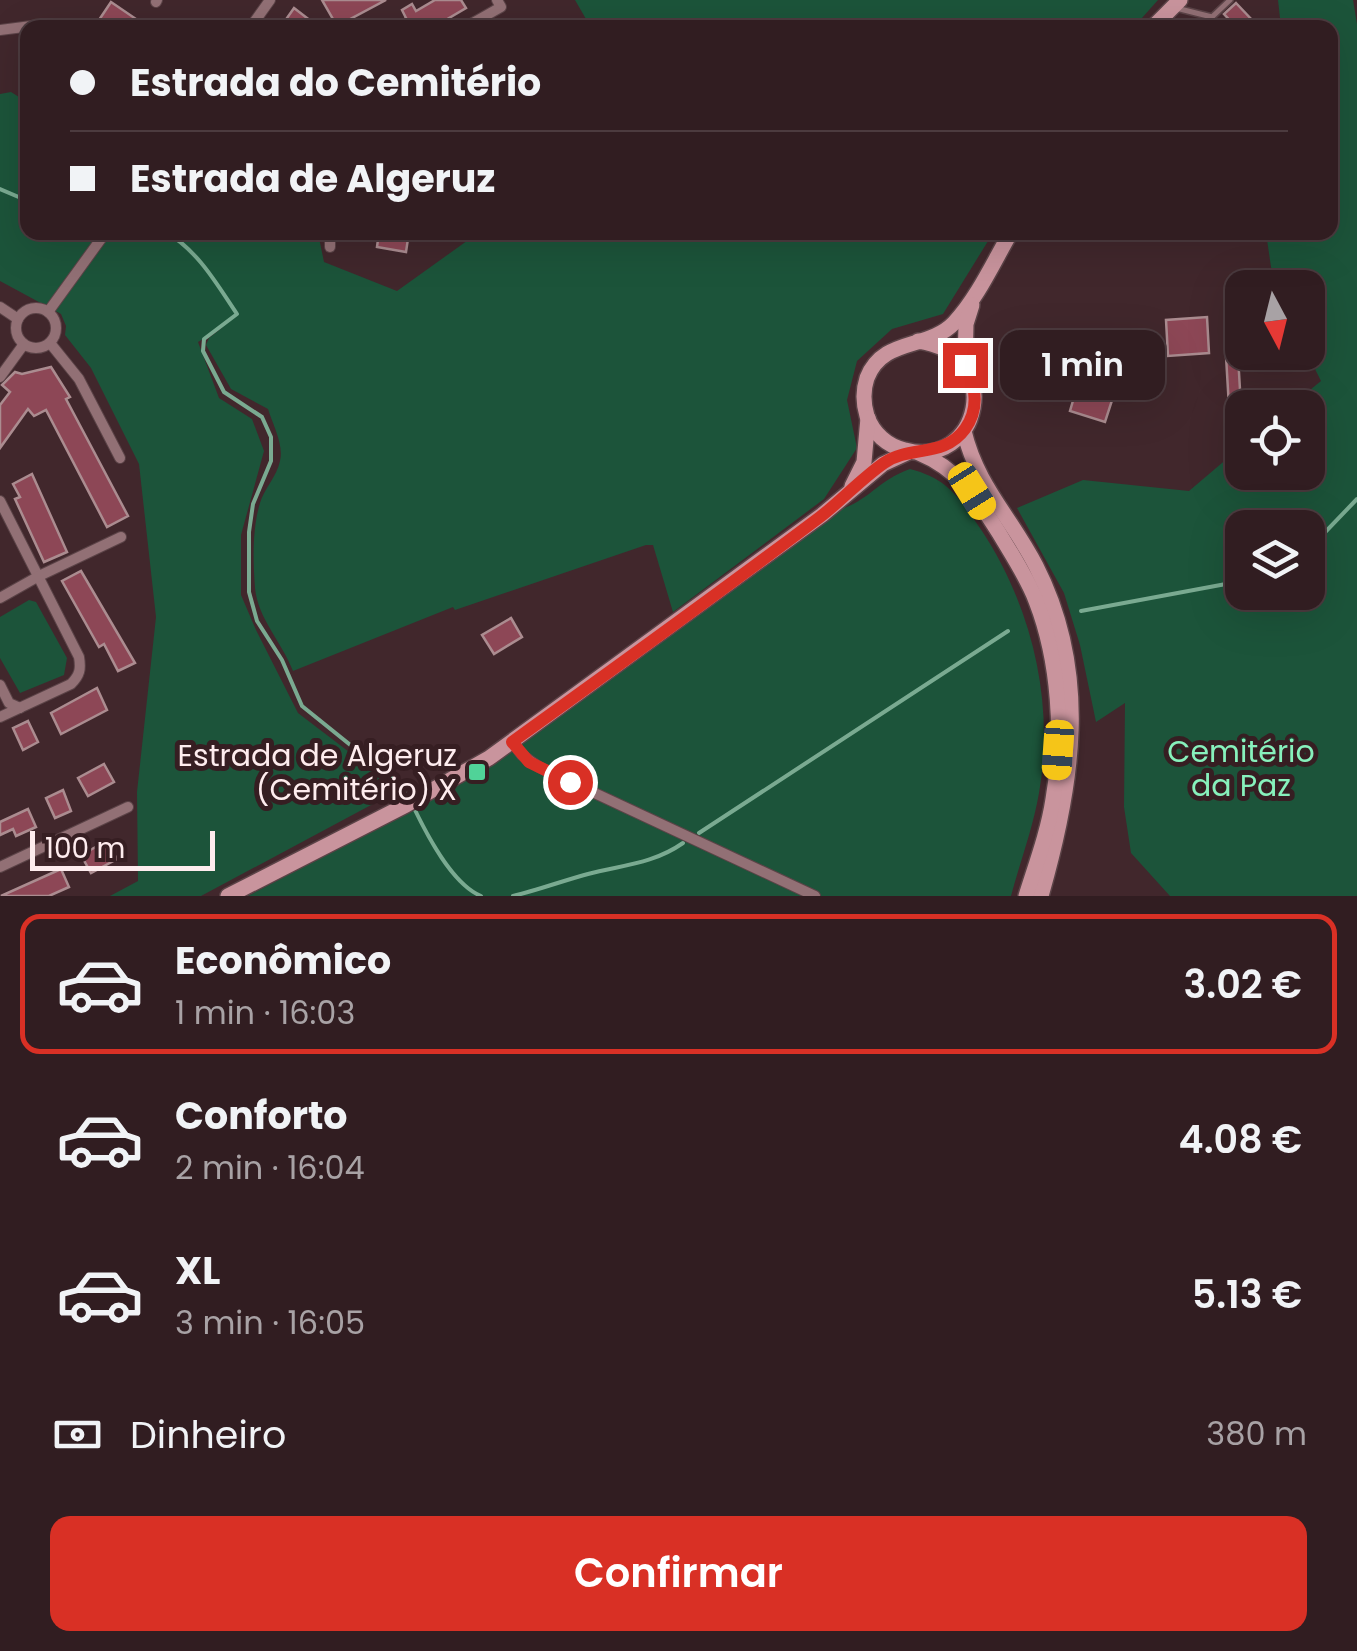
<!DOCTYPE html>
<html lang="pt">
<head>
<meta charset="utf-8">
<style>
	body { margin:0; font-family:Poppins,sans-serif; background:#3d2a2e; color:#f1f3f6; height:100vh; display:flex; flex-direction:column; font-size:38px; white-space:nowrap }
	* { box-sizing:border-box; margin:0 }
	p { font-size:32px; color:#a8a2a5 }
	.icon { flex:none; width:55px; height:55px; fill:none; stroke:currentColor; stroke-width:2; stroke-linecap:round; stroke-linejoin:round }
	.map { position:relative; height:896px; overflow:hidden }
	.details { display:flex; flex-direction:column; background:#311d21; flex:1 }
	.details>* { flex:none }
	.guide { position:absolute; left:20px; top:20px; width:1318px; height:220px; border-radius:20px; box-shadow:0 10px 40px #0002,0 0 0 2px #4c3b3f; display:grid; align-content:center; height:220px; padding:0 50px; background:#311d21 }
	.needle { width:65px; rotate:173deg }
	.fabs { position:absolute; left:1225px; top:270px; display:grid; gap:20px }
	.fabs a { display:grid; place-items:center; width:100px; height:100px; border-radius:20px; background:#311d21; box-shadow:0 10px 40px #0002,0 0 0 2px #4c3b3f; font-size:50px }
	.scale { position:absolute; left:30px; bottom:25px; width:185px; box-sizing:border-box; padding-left:10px; border:5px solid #feecee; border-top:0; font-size:28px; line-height:35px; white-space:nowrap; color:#feecee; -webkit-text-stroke:8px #361e22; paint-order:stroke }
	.end { position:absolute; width:45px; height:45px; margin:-22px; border:12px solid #d93025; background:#fff; box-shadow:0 0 0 5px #fff }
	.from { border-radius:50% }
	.bubble { position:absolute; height:70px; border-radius:20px; background:#311d21; box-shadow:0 10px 40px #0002,0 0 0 2px #4c3b3f; font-size:32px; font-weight:600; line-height:70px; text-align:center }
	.car { position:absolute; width:30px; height:60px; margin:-30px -15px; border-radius:12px; box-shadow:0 0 8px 2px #0007; background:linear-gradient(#f5c518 24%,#345 0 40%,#f5c518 0 76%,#345 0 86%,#f5c518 0) }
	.guide b { display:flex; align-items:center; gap:35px; height:95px; font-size:38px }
	.guide b+b { border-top:2px solid #4c3b3f }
	.guide i { width:25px; height:25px; background:#f1f3f6 }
	ul { padding:18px 0 0; list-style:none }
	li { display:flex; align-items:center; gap:30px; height:140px; margin:0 20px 15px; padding:0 30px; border:5px solid transparent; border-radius:20px }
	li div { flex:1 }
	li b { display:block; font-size:38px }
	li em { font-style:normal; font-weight:600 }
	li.on { border-color:#d93025 }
	li>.icon { width:90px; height:90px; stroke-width:1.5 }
	.pay { display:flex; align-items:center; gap:25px; height:110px; padding:0 50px; font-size:38px }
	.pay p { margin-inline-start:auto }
	.primary-button { display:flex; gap:20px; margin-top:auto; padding:20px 50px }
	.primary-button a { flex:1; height:115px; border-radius:20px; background:#d93025; color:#fff; font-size:40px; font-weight:600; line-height:115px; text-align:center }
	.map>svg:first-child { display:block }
</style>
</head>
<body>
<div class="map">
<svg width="1357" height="896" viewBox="0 0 1357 896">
	<rect width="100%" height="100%" fill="#41272c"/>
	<g fill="#1c543a" fill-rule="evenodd">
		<path d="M575 0H1158L1133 28H585L586 19Z"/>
		<path d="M1278 0H1353L1357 24V896H1170L1131 853 1124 807 1125 703 1096 722 1080 645 1064 593 1017 508 1083 480 1189 491 1242 446V472H1308V408L1289 407 1321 381 1307 353 1308 288 1274 287 1266 233 1330 232V28L1281 27ZM1242 528H1308V592H1242Z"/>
		<path d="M11 92 27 102 28 232 318 233 324 262 397 291 478 233H993L943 314 892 329 857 361 847 400 857 448 824 499 673 612 653 545H646L455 610 453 607 293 671C282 642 258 619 255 588 253 561 252 529 260 503 264 489 277 476 280 461 284 445 273 425 268 409L231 389 206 345 209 338 223 327 198 342 219 398 252 419 264 451 241 535V595L256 630 298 713 399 790 201 896H110L138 881 137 792 156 617 139 464 91 368 65 335 66 326 61 314 0 281V94Z"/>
		<path d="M910 469C949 479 960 499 982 531 1032 607 1055 703 1039 793 1033 828 1020 862 1011 896H248L409 811 835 511C869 502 876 481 910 469Z"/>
		<path d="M29 600 36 602 67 658 64 675 20 693 0 658V617Z"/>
	</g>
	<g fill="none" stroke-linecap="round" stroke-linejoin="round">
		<g stroke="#7aaa91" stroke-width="4">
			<path d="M0 189 28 201"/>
			<path d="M166 232C199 252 216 283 237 314L204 339 203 351 224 392 262 417 271 437V461L253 504 249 532V592L257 621 282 660 302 706 400 785 409 800"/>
			<path d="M1308 550 1357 499"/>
			<path d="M1081 611 1242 581"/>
			<path d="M414 808C427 835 452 884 481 896"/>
			<path d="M699 833 1008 631"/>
			<path d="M513 896C538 890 562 881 588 874 622 865 653 864 683 843"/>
		</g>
	</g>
	<g fill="#8d4756" stroke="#ab8c90" stroke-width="2.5">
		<path d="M322 0H386L337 26Z"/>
		<path d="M435 0H461L466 8 432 28H390L406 18 402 10 412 4 416 11Z"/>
		<path d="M111 2 136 19 130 28H104L97 23Z"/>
		<path d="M1236 3 1253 21 1246 28H1237L1224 14Z"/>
		<path d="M294 8 320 28H280Z"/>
		<path d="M379 232H409L406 252 377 247Z"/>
		<path d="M1207 317 1209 353 1168 356 1166 320Z"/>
		<path d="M1112 333 1129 348 1105 422 1070 411 1075 394 1080 396 1083 386 1095 389Z"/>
		<path d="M1226 356H1238L1242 423 1230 424Z"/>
		<path d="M51 367 70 397 66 399 128 516 107 527 46 410 34 416 28 409 0 448V405L10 392 2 385 15 372 22 374Z"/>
		<path d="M32 474 67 552 44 562 15 499 20 497 13 484Z"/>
		<path d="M81 571 135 663 118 671 104 644 99 647 62 581Z"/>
		<path d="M511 618 522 637 494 654 482 635Z"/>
		<path d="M97 688 107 710 61 734 51 713Z"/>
		<path d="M28 721 38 742 23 750 13 728Z"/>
		<path d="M104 764 114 782 88 796 78 778Z"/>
		<path d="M63 790 71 811 55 818 46 798Z"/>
		<path d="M28 809 36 827 16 836 13 829 0 835V822Z"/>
		<path d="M107 841 117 859 91 873 81 855Z"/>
		<path d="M61 869 69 887 49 896H1Z"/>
	</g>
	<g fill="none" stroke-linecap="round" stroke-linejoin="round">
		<defs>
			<path id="service" d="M1176 8 1212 17 1230 0"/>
			<g id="minor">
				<path d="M156 2 157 0"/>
				<path d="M250 28 270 0"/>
				<path d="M464 28 501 7 497 0"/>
				<path d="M0 30 39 25 67 28"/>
				<path d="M330 232V247"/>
				<path d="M0 307 18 319"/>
				<circle cx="36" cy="328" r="20"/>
				<path d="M48 312 106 232"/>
				<path d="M50 343 79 379 120 458"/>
				<path d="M0 377 24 344"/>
				<path d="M0 501 79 657C81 669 80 675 71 684L0 717"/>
				<path d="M0 598 39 576 121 537"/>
				<path d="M0 685 9 703 20 708"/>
				<path d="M512 742 522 755 539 767 815 896"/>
				<path d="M0 867 128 807"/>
			</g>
			<g id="secondary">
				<path d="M1152 28 1180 0"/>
				<path d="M918 341C1008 354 979 471 905 450 887 446 873 433 867 416 863 403 863 390 867 378 883 337 928 350 954 323 978 297 993 263 1011 232"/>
				<path d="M965 365 966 324 972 305"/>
				<path d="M964 431C977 486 1011 517 1036 566 1091 674 1073 785 1041 896"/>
				<path d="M919 453C958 469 977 498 999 533 1012 555 1027 577 1036 601 1059 660 1064 737 1053 799 1048 832 1036 864 1026 896"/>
				<path d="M852 486 864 462 868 418"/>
				<path d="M228 896 406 805 489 758 822 515 883 464 909 452"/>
			</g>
		</defs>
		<use href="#service" stroke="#5b4347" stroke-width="8"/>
		<use href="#minor" stroke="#5b4347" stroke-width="12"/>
		<use href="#secondary" stroke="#5b4347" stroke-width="18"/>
		<use href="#service" stroke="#927075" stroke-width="5"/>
		<use href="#minor" stroke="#927075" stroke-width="10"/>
		<use href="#secondary" stroke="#c9949d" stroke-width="15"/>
	</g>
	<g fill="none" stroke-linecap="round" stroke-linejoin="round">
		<path stroke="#d93025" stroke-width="12" d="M570 782 529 762 512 742C615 668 719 593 820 517 842 500 861 479 884 463 910 445 944 458 965 429 980 408 976 386 965 365"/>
	</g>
	<rect fill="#50d398" stroke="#361e22" stroke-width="4" x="467" y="762" width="20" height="20" rx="5"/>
	<g text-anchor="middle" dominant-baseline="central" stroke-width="10" stroke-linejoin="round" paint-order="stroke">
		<g font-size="30" fill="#87f1bc" stroke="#361e22">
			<text x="1241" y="751">Cemitério<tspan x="1241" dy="34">da Paz</tspan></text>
		</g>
		<g font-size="30" fill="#feecee" stroke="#361e22" text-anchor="end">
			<text x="457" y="755">Estrada de Algeruz<tspan x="457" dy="34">(Cemitério) X</tspan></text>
		</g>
	</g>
</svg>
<div class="fabs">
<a><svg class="needle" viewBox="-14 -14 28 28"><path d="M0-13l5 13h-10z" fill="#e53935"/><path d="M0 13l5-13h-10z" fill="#a8a2a5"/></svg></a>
<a><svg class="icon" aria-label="locate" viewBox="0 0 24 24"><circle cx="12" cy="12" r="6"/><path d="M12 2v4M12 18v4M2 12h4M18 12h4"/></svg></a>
<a><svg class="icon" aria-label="layers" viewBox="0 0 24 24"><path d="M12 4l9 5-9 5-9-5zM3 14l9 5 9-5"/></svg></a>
</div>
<div class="scale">100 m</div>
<i class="end from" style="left:570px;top:782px"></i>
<i class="end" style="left:965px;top:365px"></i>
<div class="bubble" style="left:1000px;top:330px;width:165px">1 min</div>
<i class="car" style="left:972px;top:491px;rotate:148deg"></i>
<i class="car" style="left:1058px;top:750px;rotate:184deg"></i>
<div class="guide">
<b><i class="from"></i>Estrada do Cemitério</b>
<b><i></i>Estrada de Algeruz</b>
</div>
</div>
<section class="details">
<ul>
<li class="on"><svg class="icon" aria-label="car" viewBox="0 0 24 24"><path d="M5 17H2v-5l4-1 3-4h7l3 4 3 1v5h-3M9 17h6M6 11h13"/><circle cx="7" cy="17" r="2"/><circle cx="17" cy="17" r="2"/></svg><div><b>Econômico</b><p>1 min · 16:03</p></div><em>3.02 €</em></li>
<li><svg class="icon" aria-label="car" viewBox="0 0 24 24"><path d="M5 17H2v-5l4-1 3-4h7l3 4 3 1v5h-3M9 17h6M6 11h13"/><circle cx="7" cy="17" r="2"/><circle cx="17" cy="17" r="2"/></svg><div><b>Conforto</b><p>2 min · 16:04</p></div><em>4.08 €</em></li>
<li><svg class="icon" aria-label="car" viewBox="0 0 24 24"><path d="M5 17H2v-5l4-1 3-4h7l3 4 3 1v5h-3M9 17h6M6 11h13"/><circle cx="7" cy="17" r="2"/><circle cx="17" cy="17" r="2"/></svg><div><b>XL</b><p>3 min · 16:05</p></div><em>5.13 €</em></li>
</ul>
<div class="pay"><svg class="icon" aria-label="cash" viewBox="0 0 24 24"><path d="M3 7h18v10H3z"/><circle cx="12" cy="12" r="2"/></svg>Dinheiro<p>380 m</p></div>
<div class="primary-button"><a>Confirmar</a></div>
</section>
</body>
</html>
